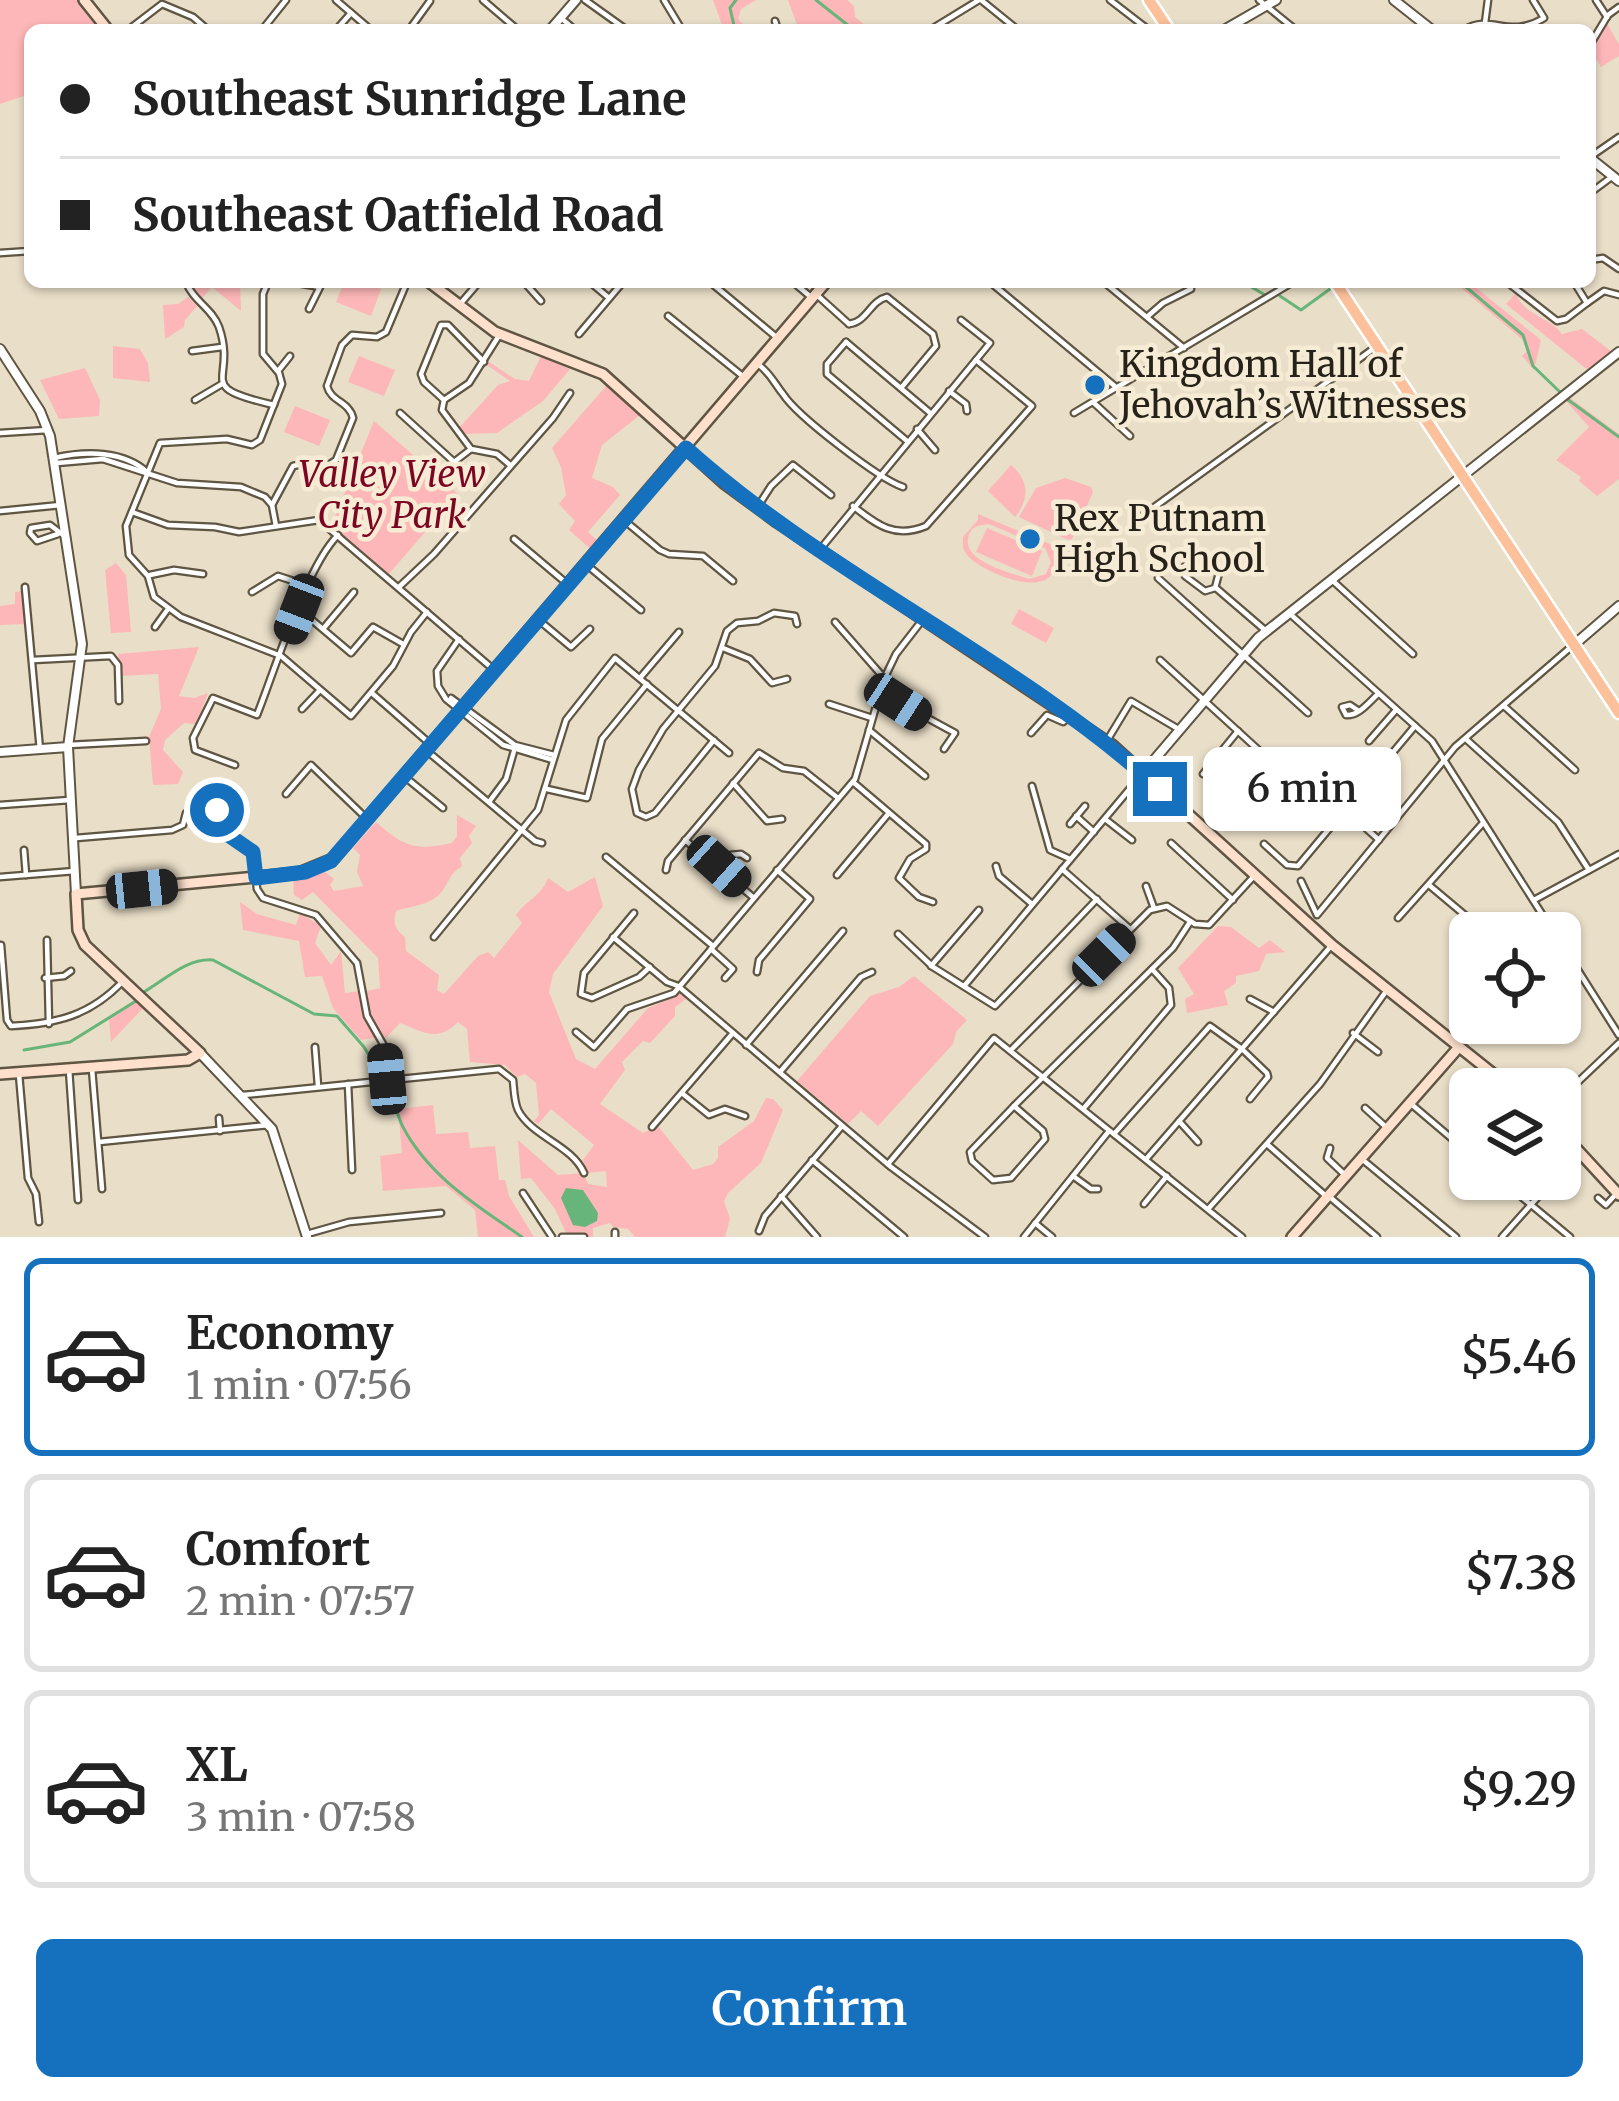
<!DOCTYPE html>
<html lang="en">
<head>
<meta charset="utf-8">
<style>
	body { margin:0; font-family:Merriweather,serif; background:#f6f6f6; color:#222; height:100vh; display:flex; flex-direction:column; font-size:45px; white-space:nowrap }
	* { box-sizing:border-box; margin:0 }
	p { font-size:39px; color:#767676 }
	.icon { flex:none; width:66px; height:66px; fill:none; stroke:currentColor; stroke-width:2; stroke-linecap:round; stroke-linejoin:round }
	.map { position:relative; height:1237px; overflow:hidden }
	.details { display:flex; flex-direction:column; background:#fff; flex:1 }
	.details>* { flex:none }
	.top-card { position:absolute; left:24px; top:24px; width:1572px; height:264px; border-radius:18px; box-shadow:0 3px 9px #0004; display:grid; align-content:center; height:264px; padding:0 36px; background:#fff }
	.controls { position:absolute; left:1449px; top:912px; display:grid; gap:24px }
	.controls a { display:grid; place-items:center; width:132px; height:132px; border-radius:18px; background:#fff; box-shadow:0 3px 9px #0004; font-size:60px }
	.end { position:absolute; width:54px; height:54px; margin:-27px; border:15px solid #1571be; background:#fff; box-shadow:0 0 0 6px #fff }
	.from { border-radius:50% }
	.bubble { position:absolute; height:84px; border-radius:18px; background:#fff; box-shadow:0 3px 9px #0004; font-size:39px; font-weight:600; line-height:84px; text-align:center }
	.car { position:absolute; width:36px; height:72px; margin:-36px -18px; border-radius:15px; box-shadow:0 0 9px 3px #0007; background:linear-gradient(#222 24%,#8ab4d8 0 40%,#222 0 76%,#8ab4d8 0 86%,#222 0) }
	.top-card b { display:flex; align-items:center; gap:42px; height:114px; font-size:45px }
	.top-card b+b { border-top:3px solid #e0e0e0 }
	.top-card i { width:30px; height:30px; background:#222 }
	ul { padding:21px 0 0; list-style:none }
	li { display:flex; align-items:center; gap:36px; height:198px; margin:0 24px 18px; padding:0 12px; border:6px solid #e0e0e0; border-radius:18px }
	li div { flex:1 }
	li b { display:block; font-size:45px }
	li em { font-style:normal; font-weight:600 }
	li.current { border-color:#1571be }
	li>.icon { width:108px; height:108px; stroke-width:1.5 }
	.primary-button { display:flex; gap:24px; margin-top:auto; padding:24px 36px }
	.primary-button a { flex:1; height:138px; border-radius:18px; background:#1571be; color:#fff; font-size:48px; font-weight:600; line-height:138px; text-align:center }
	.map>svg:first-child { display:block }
</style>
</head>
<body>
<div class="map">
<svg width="1619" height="1237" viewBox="0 0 1619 1237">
	<rect width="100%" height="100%" fill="#e9dec8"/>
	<g fill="#fdb7b8" fill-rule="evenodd">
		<path d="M0 0H78L103 30H30V94L0 104Z"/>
		<path d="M713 0H756L741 9 738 19 748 30H724Z"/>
		<path d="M788 0H847L854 6 855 17 871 30H799Z"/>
		<path d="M1606 22 1619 44V56L1601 67 1590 49Z"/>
		<path d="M189 282H240L241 311 212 287 201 299Z"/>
		<path d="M344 282H364L381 289 371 316 336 302Z"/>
		<path d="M1454 282H1469L1541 340 1534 370 1522 356 1527 351 1523 340Z"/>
		<path d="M1516 293C1522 315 1551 317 1562 334L1582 329 1612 352 1590 370 1584 367 1506 304Z"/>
		<path d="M188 297 197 306 185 320 184 327 165 339 163 305 178 304Z"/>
		<path d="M113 346 140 349 148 363 150 382 113 378Z"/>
		<path d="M359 356 395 370 384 396 348 382Z"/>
		<path d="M541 356 570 369 543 401 497 433 463 434 459 428 498 385 510 381 487 365 489 362 515 379 529 381Z"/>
		<path d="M85 368 100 400 99 416 59 419 40 380Z"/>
		<path d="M607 385 640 415 602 445 592 478 613 487 620 495 588 532 600 543 593 551 569 530 575 521 559 504 566 495 561 467 552 448Z"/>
		<path d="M1570 398 1619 434V479L1597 496 1579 481 1581 477 1556 460 1589 427 1566 401Z"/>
		<path d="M295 406 330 420 319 446 284 432Z"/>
		<path d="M374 421 458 494 388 575 331 526Z"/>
		<path d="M1011 465C1029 480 1030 499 1015 517L988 491Z"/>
		<path d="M1065 478 1091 487 1093 492 1072 539 1068 540 1019 517 1036 488Z"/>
		<path d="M978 514 1062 549 1060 553 1054 552C1065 609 980 572 967 555 962 548 963 545 963 537L978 520ZM989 524 1045 548 1051 562 1046 574 1029 579C1012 573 964 562 968 539 970 526 979 525 989 524Z"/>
		<path d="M987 528 1042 551 1032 576 976 552Z"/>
		<path d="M116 563 126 575 131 632 111 633 105 570Z"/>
		<path d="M22 591 25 624 0 625V606L15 604V592Z"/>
		<path d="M1019 609 1054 628 1046 643 1011 624Z"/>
		<path d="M199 647 179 696 194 698 208 693 196 724 184 723 165 740 163 750 183 772 178 784 153 785 149 737 161 709 158 674 120 676 118 654Z"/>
		<path d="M457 815 476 826 469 836 472 843 460 858 462 866C450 874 451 878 443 890 433 905 411 906 396 911 393 924 395 929 405 937L406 951 439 975 437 990 444 994 478 956 488 952 494 958 522 923 516 915C527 899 541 897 548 878L568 892 595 877 603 906 553 974 549 992 576 1059 595 1069 648 1008 672 998 684 986 693 994 675 1007V1016L650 1043 643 1041 622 1062 625 1070 600 1104 643 1133 658 1126 693 1170 713 1164 718 1158V1147L754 1121 766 1098 773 1099 783 1110 761 1163 728 1193 724 1201 730 1219 725 1237H635L628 1229 613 1227 610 1223 593 1228V1237L567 1235 555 1209 531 1178 521 1179 518 1140 558 1175 584 1173 588 1184 607 1187 606 1171 588 1173 583 1160 594 1145 551 1109 538 1124 534 1121 539 1115 536 1083 525 1074 517 1077 505 1065 470 1062 467 1029 458 1022C439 1042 424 1033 400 1023L386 1038 371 1020 367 991 380 988 378 958 313 892 302 900 294 895 293 878 325 872 334 879 330 885 334 891 363 886 357 872 360 855 353 848 376 822C404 847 415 851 452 843L457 836Z"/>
		<path d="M240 902 257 914 296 925 300 913 321 926 315 943 331 965 341 951 345 993 360 991 364 1018 377 1037 361 1040 333 1008 322 976 305 977 299 941 243 930Z"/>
		<path d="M1218 926 1231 927 1259 948 1270 940 1285 952 1266 954 1259 971 1236 976V983L1224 991 1228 1005 1187 1013 1185 999 1194 994 1178 968Z"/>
		<path d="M914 976 967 1020 956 1032 953 1044 878 1126 861 1111 848 1124 797 1081 870 996 899 987Z"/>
		<path d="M137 998 145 1006 111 1042 109 1019Z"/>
		<path d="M433 1105 436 1134 468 1132 470 1148 495 1146 499 1180H505L509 1196 534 1237H478L475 1210 446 1186 383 1191 380 1156 402 1153 398 1109Z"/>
	</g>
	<path fill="#67b57a" d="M566 1188 583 1190 598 1213 597 1221 585 1227 573 1225 561 1198Z"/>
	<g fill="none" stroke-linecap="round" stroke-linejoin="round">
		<g stroke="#67b57a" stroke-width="3">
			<path d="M816 0 854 30"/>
			<path d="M735 30 730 8 736 0"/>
			<path d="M1243 282 1265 295"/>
			<path d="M1460 282 1523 335 1533 366 1560 392"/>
			<path d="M1280 296 1301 310 1330 289"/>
			<path d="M1567 399 1619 437"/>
			<path d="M144 992C166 979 187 958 213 960L314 1014 337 1016 364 1047 382 1077"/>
			<path d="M24 1050 70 1042 136 1001"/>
			<path d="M386 1083C396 1098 395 1112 403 1127 429 1177 478 1206 522 1237"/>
		</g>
		<defs>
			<g id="minor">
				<path d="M336 0 371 30"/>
				<path d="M483 0 518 30"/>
				<path d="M585 0 627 30"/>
				<path d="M664 0 682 30"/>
				<path d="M981 0 1018 30"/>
				<path d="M1110 0 1149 30"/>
				<path d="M1259 0 1296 30"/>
				<path d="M1596 0 1607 17"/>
				<path d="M561 18 575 30"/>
				<path d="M775 21 778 30"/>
				<path d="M1485 23 1488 0"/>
				<path d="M128 30 162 4 193 17 208 30"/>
				<path d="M262 30 286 0"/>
				<path d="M336 30 351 13"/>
				<path d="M409 30 430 1"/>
				<path d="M930 30 979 0"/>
				<path d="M1464 30C1492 13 1508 40 1544 18L1533 0"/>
				<path d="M1590 45 1608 15 1619 7"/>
				<path d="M1590 157 1619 137"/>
				<path d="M1590 193 1613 176"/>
				<path d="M0 253 30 251"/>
				<path d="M1590 260 1603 258 1619 269"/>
				<path d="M186 282C193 301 212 308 219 327 238 382 191 386 274 405"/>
				<path d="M268 282 263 294V354L279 373 282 384 260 440 252 445 227 439 160 443 126 526 129 555 148 576 154 597 181 617 281 656 351 716 393 666 411 632 427 612"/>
				<path d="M292 282 320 287 309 309"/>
				<path d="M524 282 541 301"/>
				<path d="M590 282 609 298"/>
				<path d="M710 282 775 336"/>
				<path d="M793 282 812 298"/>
				<path d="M990 282 1117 388"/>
				<path d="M1104 282 1184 348"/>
				<path d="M1507 282 1557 321 1566 319 1587 303"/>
				<path d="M1574 282 1587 303 1604 291 1619 295"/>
				<path d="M818 296 849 324"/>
				<path d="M461 303 479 282"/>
				<path d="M668 316 745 378"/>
				<path d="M1148 316 1163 303 1191 289"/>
				<path d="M849 324C867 322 870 301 887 297L933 334 936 346 901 388"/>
				<path d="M500 334 469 383 444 400 442 410 471 449 497 454 510 465"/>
				<path d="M579 334 623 282"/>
				<path d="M846 342 827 364V374L907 441"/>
				<path d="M846 342 929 412"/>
				<path d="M192 351 222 347"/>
				<path d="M759 365C771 374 774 383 783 394 797 416 879 479 903 487"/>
				<path d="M278 371 290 356"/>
				<path d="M949 391 966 404 967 411"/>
				<path d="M195 400 222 384"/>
				<path d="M444 400 424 382 421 374 441 325H448L484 362"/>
				<path d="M1094 403 1130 436"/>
				<path d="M400 413 454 462 471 449"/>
				<path d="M1074 413 1293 282"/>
				<path d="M917 429 935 450"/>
				<path d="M0 433 48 430"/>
				<path d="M54 458C85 451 124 450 148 473"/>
				<path d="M57 463 103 459 177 483 241 487 265 497 272 505 276 526"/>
				<path d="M272 505 293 466 307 463 324 468 336 460 353 418C349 401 331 402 327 386L342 345 352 335 377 337 386 332 407 282"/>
				<path d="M853 506C877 525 895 539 926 526L1032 406 976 360"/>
				<path d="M757 508 771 486 793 465 831 495"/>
				<path d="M0 511 61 505"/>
				<path d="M132 512 168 525 215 527 239 532 319 520 493 669"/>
				<path d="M625 521 660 550 669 554 703 556 733 581"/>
				<path d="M1135 521 1373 349"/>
				<path d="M58 534 37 541 30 533 31 528 50 525 67 538"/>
				<path d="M514 539 565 582"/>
				<path d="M822 547 990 343 961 320"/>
				<path d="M1197 555 1219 573 1215 588 1205 591 1185 576V566Z"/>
				<path d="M587 565 641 610"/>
				<path d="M150 575 174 570 203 574"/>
				<path d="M1158 578 1308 713"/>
				<path d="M1333 581 1413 654"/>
				<path d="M25 587 40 750"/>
				<path d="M399 587 434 554 553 418 570 393"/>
				<path d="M1216 588 1266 631"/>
				<path d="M252 592 278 576 309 586"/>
				<path d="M299 609 351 653 373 627 403 644"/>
				<path d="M1289 613 1432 741 1554 933"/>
				<path d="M541 622 571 647 590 629"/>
				<path d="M835 622 884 678"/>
				<path d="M155 627 168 609"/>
				<path d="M323 629 354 592"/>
				<path d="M459 639 437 671 438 686 446 699 503 745 553 760"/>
				<path d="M723 648 750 659 772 683 787 679"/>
				<path d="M33 660 111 656 118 665 119 701"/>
				<path d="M1160 660 1264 755 1297 766 1379 840"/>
				<path d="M640 678 679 632"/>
				<path d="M373 694 428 742"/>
				<path d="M878 696 898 702 955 733 944 749"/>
				<path d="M451 698 515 745 554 755"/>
				<path d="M829 704 872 718"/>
				<path d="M1504 706 1575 770"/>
				<path d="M302 709 320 690"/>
				<path d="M1359 711 1350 705 1342 707 1346 715C1359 716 1369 702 1378 694"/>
				<path d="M869 730 925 776"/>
				<path d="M1031 733 1047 715 1063 722 1070 716"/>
				<path d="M1108 739 1131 701 1180 730"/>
				<path d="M714 740 655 813 646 817 637 813 632 789 639 770 663 729 715 666 727 631 737 623 758 621 774 613 795 616 797 624"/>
				<path d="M1467 740 1558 822 1589 870"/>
				<path d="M1369 741 1396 710"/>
				<path d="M68 745 146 741"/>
				<path d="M427 751 535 841 542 843"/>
				<path d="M235 765 195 750 193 738 213 698 257 715C275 670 306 567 338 535"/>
				<path d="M1203 774 1238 731"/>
				<path d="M405 777 443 808"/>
				<path d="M853 782 926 844V849L910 859 899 878 919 897 933 902"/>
				<path d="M733 783 767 821 782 819"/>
				<path d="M1032 786 1050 850 1070 859"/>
				<path d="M547 789 587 798 602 739 647 684"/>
				<path d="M1241 791 1268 758"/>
				<path d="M286 794 311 765 364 816"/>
				<path d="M489 802 506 779 514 751"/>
				<path d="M0 805 70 800"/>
				<path d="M217 810 225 832 253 852 257 889 263 898 316 915 357 963 367 1016 383 1044 387 1078"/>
				<path d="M1076 816 1094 832"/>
				<path d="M1105 819 1132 840"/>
				<path d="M1070 824 1085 806"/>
				<path d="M76 838 172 830 183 825 186 813"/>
				<path d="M685 840 754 898"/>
				<path d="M1171 843 1233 900"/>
				<path d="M1264 844 1287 865 1298 866 1415 726"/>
				<path d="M24 850 26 875"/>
				<path d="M606 857 713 946"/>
				<path d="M719 866 730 855 741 854 747 858"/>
				<path d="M996 866 999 876 1032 904"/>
				<path d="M1062 869 1130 929"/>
				<path d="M666 870 668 861 759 753 783 768 804 771 838 798"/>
				<path d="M837 875 889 813"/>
				<path d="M0 877 75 871"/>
				<path d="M1301 881 1317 915 1455 747 1571 647"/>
				<path d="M1429 885 1466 916"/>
				<path d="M1146 886 1154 908"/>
				<path d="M1534 900 1619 854"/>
				<path d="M634 913 584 973 581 994 592 998 639 977 650 967"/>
				<path d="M1398 918 1482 824"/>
				<path d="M1531 933 1545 918"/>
				<path d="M898 934 933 967 995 1006 1097 899"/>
				<path d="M434 937 538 810 566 720 615 658 729 753"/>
				<path d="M613 937 667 982 678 986 891 1167 985 1237"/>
				<path d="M47 940 49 1024"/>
				<path d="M1560 942 1619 1035"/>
				<path d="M1 945 7 1020 11 1026C57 1024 91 1015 123 981"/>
				<path d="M711 949 733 969 725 978"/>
				<path d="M931 966 979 910"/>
				<path d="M757 972 759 960 810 899 777 870"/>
				<path d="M45 978 64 976 71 971"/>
				<path d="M965 985 1143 773"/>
				<path d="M1250 999 1274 1012"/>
				<path d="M576 1032 594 1047 627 1009 674 993 855 779 884 679 896 654 920 623"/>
				<path d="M1353 1033 1378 1052"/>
				<path d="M746 1045 843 931"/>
				<path d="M315 1047 318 1086"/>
				<path d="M1012 1049 1150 910 1167 906 1195 924 1209 925 1255 875"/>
				<path d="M69 1069 78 1200"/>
				<path d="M92 1069 102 1189"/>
				<path d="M780 1072 861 977 872 972"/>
				<path d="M19 1074 28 1178 36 1194 39 1222"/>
				<path d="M348 1084 352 1170"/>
				<path d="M683 1094 709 1115 725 1109 745 1116"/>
				<path d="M243 1095 499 1069 513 1080C514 1089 514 1101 518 1110 532 1137 572 1145 584 1173"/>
				<path d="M1560 1099 1619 1043"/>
				<path d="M1410 1103 1470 1154"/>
				<path d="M1014 1106 1173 948 1190 922"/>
				<path d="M1014 1106 1043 1131 1045 1139 1011 1178 993 1180 972 1161 970 1152Z"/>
				<path d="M1084 1108 1171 1005 1169 988 1152 969"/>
				<path d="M1365 1108 1387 1128"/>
				<path d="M219 1118 220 1131"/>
				<path d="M1179 1121 1198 1142"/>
				<path d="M652 1127 733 1033"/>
				<path d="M1114 1134 1210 1026 1242 1049 1267 1073 1268 1077 1250 1099"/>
				<path d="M99 1142 269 1125"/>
				<path d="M1268 1145 1327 1197"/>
				<path d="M1330 1148 1327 1158 1346 1176"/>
				<path d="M1147 1158 1332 945"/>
				<path d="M812 1160 904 1237"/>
				<path d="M1363 1160 1456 1237"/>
				<path d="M888 1164 994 1038 1242 1237"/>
				<path d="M1560 1172 1578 1150"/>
				<path d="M1073 1176 1091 1189H1098"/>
				<path d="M1500 1179 1570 1237"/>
				<path d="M523 1193 552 1237"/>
				<path d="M781 1196 817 1237"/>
				<path d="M1331 1198 1377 1237"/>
				<path d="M1598 1198 1606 1205 1617 1193"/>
				<path d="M1144 1204 1167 1176"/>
				<path d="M1209 1208 1320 1084 1387 990"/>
				<path d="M1035 1223 1052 1237"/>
				<path d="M759 1231 765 1216 842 1126"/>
				<path d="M615 1232V1237"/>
				<path d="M307 1234 349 1222 441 1213"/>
				<path d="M562 1237H584"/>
				<path d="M1024 1237 1109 1131"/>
				<path d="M1502 1237 1554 1179"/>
			</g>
			<g id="tertiary">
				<path d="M1394 0 1432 30"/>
				<path d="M550 30 576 0"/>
				<path d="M1224 30 1276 0"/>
				<path d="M1590 158 1619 181"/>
				<path d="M0 349 40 411 50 436 82 644 68 747 76 894"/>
				<path d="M1575 644 1619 606"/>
				<path d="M0 752 68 747"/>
				<path d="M1143 773 1258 638 1619 352"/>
				<path d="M200 1053 272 1129 307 1237"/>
			</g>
			<g id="secondary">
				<path d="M84 0 108 30"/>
				<path d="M429 282 495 332 603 374 724 483 777 522 1112 745 1332 945 1512 1089"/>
				<path d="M0 1074 188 1060 200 1053 85 945 78 930 76 894 299 873 333 859 826 282"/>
				<path d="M1560 1131 1619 1195"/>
				<path d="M1292 1237 1459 1047"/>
			</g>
			<g id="primary">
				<path d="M1149 0 1169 30"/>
				<path d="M1335 282 1619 713"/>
			</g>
		</defs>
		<use href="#minor" stroke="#5f5543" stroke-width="9"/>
		<use href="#tertiary" stroke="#5f5543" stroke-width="12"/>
		<use href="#secondary" stroke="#5f5543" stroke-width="14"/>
		<use href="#primary" stroke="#fff" stroke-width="15"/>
		<use href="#minor" stroke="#fff" stroke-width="4.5"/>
		<use href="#tertiary" stroke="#fff" stroke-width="8"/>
		<use href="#secondary" stroke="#fee0cd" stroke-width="9"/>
		<use href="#primary" stroke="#fcc09a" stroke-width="10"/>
	</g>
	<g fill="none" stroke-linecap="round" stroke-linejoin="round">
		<path stroke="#1571be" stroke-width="15" d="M217 810 224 832 253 852 256 878 305 872 331 861 686 448C832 579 1016 658 1160 789"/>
	</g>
	<g fill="#1571be" stroke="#f6ebd5" stroke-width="4.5">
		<circle cx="1095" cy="385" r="12"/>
		<circle cx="1030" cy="539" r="12"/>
	</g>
	<g text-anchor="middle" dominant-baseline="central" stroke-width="9" stroke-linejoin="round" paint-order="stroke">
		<g font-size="36" fill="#26221a" stroke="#f6ebd5" text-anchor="start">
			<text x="1119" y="364">Kingdom Hall of<tspan x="1119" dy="41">Jehovah’s Witnesses</tspan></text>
			<text x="1054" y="518">Rex Putnam<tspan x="1054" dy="41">High School</tspan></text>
		</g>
		<g font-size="36" font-style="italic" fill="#7c0622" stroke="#f6ebd5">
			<text x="392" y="474">Valley View<tspan x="392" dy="41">City Park</tspan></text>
		</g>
	</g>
</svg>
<div class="controls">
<a><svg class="icon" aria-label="locate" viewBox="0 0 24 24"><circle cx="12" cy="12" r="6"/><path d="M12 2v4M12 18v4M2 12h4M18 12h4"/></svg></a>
<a><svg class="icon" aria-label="layers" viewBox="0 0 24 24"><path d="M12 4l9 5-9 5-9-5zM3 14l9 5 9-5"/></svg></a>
</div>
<i class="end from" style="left:217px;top:810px"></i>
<i class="end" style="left:1160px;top:789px"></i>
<div class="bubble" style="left:1203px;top:747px;width:198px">6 min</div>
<i class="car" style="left:299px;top:609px;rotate:201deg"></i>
<i class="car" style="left:898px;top:702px;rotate:123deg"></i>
<i class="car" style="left:719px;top:866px;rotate:132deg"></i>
<i class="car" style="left:142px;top:889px;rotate:84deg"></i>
<i class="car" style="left:1104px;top:955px;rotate:45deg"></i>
<i class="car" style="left:387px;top:1079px;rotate:355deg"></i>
<div class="top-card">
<b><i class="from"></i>Southeast Sunridge Lane</b>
<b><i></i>Southeast Oatfield Road</b>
</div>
</div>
<section class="details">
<ul>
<li class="current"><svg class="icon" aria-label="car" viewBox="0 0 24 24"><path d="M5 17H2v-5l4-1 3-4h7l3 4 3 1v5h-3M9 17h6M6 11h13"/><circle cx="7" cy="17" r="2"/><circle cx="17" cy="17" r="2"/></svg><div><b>Economy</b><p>1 min · 07:56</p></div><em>$5.46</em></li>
<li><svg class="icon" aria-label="car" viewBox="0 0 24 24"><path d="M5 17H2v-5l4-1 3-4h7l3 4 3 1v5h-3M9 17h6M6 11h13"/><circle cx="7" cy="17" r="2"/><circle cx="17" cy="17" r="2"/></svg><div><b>Comfort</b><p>2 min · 07:57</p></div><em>$7.38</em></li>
<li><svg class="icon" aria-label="car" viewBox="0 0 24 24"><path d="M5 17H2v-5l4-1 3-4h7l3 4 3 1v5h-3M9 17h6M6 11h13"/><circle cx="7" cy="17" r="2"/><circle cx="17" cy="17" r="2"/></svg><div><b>XL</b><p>3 min · 07:58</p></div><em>$9.29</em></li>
</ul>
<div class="primary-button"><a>Confirm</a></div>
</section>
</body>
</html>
